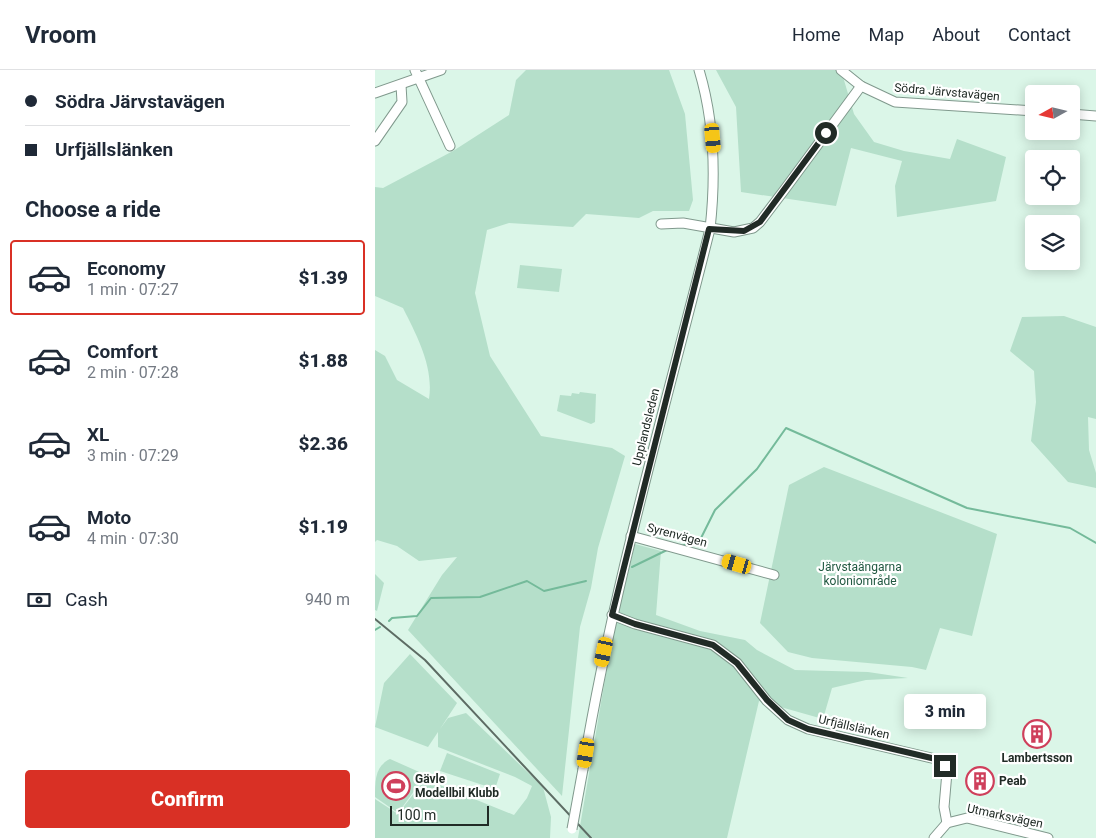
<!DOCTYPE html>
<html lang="en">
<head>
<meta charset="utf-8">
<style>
	body { margin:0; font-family:Roboto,sans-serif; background:#f6f6f7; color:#1f2937; height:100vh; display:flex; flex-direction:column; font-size:19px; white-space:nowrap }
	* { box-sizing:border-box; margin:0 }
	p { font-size:16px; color:#747a83 }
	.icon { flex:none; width:28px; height:28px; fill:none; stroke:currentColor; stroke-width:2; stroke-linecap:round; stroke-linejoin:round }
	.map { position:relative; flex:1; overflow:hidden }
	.side { display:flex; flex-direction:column; background:#fff; width:375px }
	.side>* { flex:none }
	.hud { display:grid; align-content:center; height:110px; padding:0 25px; background:#fff }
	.needle { width:32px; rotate:262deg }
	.buttons { position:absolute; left:650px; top:15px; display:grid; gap:10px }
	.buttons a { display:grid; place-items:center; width:55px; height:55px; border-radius:5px; background:#fff; box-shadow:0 2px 12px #0003; font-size:25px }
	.scale { position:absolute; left:15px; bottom:12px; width:99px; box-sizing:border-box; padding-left:5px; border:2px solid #212b26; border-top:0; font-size:14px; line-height:18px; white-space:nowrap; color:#212b26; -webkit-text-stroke:4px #fff; paint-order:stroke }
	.end { position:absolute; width:22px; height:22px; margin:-11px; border:6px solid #212b26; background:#fff; box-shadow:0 0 0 2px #fff }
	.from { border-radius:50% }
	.bubble { position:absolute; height:35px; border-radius:5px; background:#fff; box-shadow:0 2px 12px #0003; font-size:16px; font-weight:800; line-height:35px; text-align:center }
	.car { position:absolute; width:15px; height:30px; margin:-15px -8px; border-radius:6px; box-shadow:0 0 4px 1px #0007; background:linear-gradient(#f5c518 24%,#345 0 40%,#f5c518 0 76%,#345 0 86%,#f5c518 0) }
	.hud b { display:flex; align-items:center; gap:18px; height:48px; font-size:19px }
	.hud b+b { border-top:1px solid #e0e1e3 }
	.hud i { width:12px; height:12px; background:#1f2937 }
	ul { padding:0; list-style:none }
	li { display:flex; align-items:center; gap:15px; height:75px; margin:0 10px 8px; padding:0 15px; border:2px solid transparent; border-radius:5px }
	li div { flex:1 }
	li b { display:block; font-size:19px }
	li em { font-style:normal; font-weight:800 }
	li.current { border-color:#d93025 }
	li>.icon { width:45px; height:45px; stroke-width:1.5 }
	h2 { padding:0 25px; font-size:22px; line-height:60px }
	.pay { display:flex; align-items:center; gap:12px; height:55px; padding:0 25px; font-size:19px }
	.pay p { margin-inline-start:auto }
	.action { display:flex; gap:10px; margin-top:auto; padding:10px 25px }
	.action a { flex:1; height:58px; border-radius:5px; background:#d93025; color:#fff; font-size:20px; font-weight:800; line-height:58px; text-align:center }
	header { display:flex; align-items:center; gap:30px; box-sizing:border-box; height:70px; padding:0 25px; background:#fff; border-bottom:1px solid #e0e1e3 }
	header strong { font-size:24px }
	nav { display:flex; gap:28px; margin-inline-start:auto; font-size:18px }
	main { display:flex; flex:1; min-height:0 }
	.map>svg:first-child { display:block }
</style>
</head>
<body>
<header>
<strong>Vroom</strong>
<nav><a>Home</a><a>Map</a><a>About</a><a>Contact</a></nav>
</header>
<main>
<section class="side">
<div class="hud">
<b><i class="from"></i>Södra Järvstavägen</b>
<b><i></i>Urfjällslänken</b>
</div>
<h2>Choose a ride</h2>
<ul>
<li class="current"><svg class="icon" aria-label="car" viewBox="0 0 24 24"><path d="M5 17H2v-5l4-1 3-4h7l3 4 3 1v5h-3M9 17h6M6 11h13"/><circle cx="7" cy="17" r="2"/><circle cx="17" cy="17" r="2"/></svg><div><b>Economy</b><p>1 min · 07:27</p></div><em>$1.39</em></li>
<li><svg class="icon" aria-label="car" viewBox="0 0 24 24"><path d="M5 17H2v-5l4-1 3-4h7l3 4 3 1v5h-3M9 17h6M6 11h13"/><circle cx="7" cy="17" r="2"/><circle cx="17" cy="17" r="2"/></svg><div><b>Comfort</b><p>2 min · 07:28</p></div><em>$1.88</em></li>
<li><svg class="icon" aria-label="car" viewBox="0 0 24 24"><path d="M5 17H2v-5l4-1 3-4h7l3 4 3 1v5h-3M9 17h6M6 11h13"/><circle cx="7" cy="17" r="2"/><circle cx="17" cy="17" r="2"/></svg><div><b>XL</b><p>3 min · 07:29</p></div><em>$2.36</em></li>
<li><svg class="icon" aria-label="car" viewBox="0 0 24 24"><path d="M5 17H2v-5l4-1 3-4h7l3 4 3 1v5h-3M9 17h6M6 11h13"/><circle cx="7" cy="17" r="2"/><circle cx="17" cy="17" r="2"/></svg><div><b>Moto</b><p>4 min · 07:30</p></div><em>$1.19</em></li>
</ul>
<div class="pay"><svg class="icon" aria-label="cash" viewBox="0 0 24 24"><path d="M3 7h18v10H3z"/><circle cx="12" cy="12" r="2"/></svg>Cash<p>940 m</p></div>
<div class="action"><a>Confirm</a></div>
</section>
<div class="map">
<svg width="721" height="768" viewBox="0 0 721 768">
	<rect width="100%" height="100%" fill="#dbf6e8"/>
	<g fill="#b5dfca">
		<path d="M151 0H294L310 44 318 130 314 141H278L264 148 211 144 198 157 134 153 112 160 100 223 115 286 166 366 237 378 250 386 223 478 216 518 205 557 187 726 33 560 67 505 82 487 44 491 22 476 2 470 0 472V280L10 286 22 310 54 329C59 297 42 266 28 238L0 226V117L8 118 78 81 134 45 141 10Z"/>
		<path d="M341 0H466L479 44 499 72 529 81 575 89 582 69 631 87 621 131 522 147 520 116 527 91 476 78 461 136 366 122 361 37Z"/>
		<path d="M145 195 187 199 184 222 142 218Z"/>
		<path d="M689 246 721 257V349L713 347 714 380 721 403V418L693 412 656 371 661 332 659 301 635 281 647 247Z"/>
		<path d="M205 322 221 324 220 352 216 354 182 341 185 325 196 326 197 323 204 324Z"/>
		<path d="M449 397 622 464 597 566 565 558 551 600 537 597 437 588 413 582 385 553 414 415Z"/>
		<path d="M260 474 286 481 281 545 325 561 370 570 382 580 420 600 493 602 533 608 491 610 457 618 448 649 384 631 352 768H203L237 568Z"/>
		<path d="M0 504 9 513 2 541 0 540Z"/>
		<path d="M35 584 82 633 65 659 73 648 91 643 168 717 176 747 175 768H0V729L23 744 50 709 139 745 152 728 157 716 140 707 63 677V662L53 677 0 657 9 613Z"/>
		<path d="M72 683 125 704 120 719 65 701Z"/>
		<path d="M15 689 51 705 23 743 0 727C0 711 0 696 15 689Z"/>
	</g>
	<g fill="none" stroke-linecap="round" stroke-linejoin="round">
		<g stroke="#74ba9a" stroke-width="2">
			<path d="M306 476 325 470 340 440 382 399 411 358 592 438 695 458 721 473"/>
			<path d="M257 497 292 480"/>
			<path d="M14 551 17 548 42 546 56 528 105 527 152 511 169 521 211 511"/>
			<path d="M0 560 5 557"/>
		</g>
		<defs>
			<g id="minor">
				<path d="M40 0 75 76"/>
				<path d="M466 0 486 16 520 32 659 41"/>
				<path d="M0 23 66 0"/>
				<path d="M696 44 721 46"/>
				<path d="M0 71 27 32 26 15"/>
				<path d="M286 154 308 153 359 162 378 158 385 152 410 119 486 16"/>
				<path d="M256 466 399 505"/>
				<path d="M237 545 260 554 338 575 362 593 392 631 413 650 433 659 565 690 572 702 569 737 572 753"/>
				<path d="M208 699C238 517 290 339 335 159 341 105 340 53 324 0"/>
				<path d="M559 768 572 753 592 748 673 768"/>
			</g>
		</defs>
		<use href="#minor" stroke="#80998d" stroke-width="11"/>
		<use href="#minor" stroke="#fff" stroke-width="9"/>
		<path stroke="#5d6c64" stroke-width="2" d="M0 549 50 590 216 768"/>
		<defs>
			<path id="minor-bridge" d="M197 759 208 699"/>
		</defs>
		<use href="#minor-bridge" stroke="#80998d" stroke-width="11" stroke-linecap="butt"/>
		<use href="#minor-bridge" stroke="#fff" stroke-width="9"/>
	</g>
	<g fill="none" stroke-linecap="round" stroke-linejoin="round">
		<path stroke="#212b26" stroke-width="6" d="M451 63 385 152 369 161 334 159 237 545 260 554 338 575 362 593 392 630 413 650 433 659 565 690 570 696"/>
	</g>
	<defs>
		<symbol id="building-ring" viewBox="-11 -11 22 22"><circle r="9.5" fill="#fff" stroke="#cf3f5b" stroke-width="1.5"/><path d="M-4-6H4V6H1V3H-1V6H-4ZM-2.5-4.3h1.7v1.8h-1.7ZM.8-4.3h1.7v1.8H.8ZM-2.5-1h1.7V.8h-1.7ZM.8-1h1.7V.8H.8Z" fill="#cf3f5b"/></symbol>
		<symbol id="stadium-ring" viewBox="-11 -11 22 22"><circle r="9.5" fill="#fff" stroke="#cf3f5b" stroke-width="1.5"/><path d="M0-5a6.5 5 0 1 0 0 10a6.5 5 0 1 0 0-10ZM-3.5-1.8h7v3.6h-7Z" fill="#cf3f5b"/></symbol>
	</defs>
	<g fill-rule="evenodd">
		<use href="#building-ring" x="646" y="648" width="32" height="32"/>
		<use href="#building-ring" x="589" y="695" width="32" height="32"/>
		<use href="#stadium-ring" x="5" y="700" width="32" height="32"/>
	</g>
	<g text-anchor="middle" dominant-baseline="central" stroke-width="4.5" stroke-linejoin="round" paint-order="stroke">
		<g font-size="12" fill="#212b26" stroke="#fff">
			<text transform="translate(572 22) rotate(5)">Södra Järvstavägen</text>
			<text transform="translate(271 357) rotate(-76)">Upplandsleden</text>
			<text transform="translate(302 465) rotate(15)">Syrenvägen</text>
			<text transform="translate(479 657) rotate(13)">Urfjällslänken</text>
			<text transform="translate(630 746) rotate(12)">Utmarksvägen</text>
		</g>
		<g font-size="12" fill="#225942" stroke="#fff">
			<text x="485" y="497">Järvstaängarna<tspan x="485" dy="14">koloniområde</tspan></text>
		</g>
		<g font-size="12" font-weight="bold" fill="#212b26" stroke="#fff" text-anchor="start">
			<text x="662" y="688" text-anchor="middle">Lambertsson</text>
			<text x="40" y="709">Gävle<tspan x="40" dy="14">Modellbil Klubb</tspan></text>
			<text x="624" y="711">Peab</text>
		</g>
	</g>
</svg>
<div class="buttons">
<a><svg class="needle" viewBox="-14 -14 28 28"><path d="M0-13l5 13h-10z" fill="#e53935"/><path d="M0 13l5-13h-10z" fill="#747a83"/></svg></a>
<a><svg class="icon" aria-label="locate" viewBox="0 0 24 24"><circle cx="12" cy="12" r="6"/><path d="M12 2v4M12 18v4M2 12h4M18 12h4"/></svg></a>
<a><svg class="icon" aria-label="layers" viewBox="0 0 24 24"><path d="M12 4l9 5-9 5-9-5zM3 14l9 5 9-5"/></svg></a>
</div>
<div class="scale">100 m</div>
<i class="end from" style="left:451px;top:63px"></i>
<i class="end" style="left:570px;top:696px"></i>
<div class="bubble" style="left:529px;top:624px;width:82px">3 min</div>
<i class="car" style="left:338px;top:68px;rotate:175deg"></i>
<i class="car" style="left:362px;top:494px;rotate:286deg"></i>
<i class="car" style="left:229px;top:582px;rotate:192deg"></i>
<i class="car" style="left:211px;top:683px;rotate:189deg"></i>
</div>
</main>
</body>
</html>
